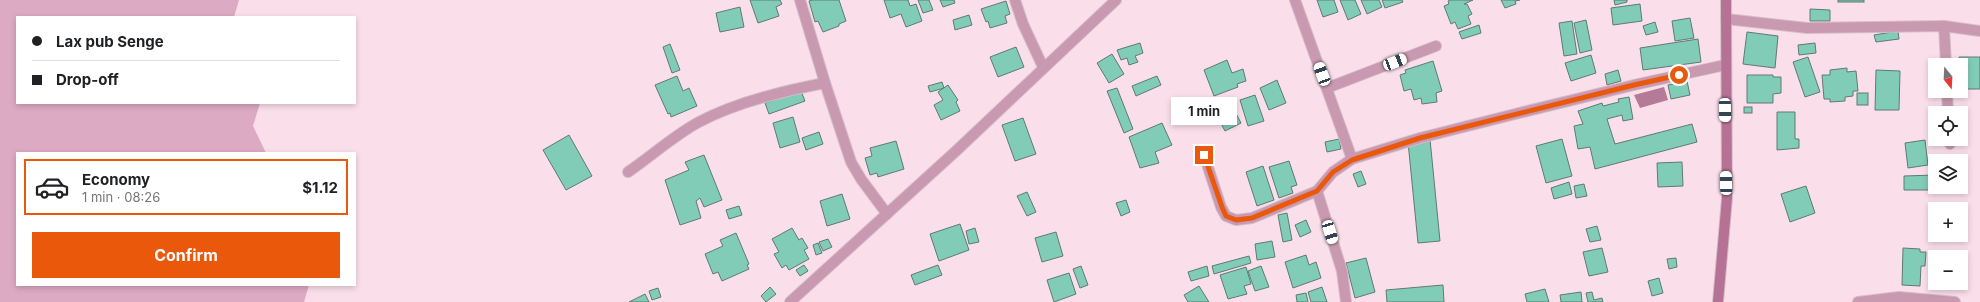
<!DOCTYPE html>
<html lang="en">
<head>
<meta charset="utf-8">
<style>
	body { margin:0; font-family:Inter,sans-serif; background:#f6f6f6; color:#202124; height:100vh; display:flex; flex-direction:column; font-size:15px; white-space:nowrap }
	* { box-sizing:border-box; margin:0 }
	p { font-size:13px; color:#757577 }
	.icon { flex:none; width:22px; height:22px; fill:none; stroke:currentColor; stroke-width:2; stroke-linecap:round; stroke-linejoin:round }
	.map { position:relative; flex:1; overflow:hidden }
	.details { position:absolute; left:16px; top:152px; width:340px; height:134px; display:flex; flex-direction:column; background:#fff; border-radius:0px; box-shadow:0 2px 6px #0003 }
	.details>* { flex:none }
	.top-card { position:absolute; left:16px; top:16px; width:340px; height:88px; border-radius:0px; box-shadow:0 2px 6px #0003; display:grid; align-content:center; height:88px; padding:0 16px; background:#fff }
	.needle { width:26px; rotate:162deg }
	.tools { position:absolute; left:1928px; top:58px; display:grid; gap:8px }
	.tools a { display:grid; place-items:center; width:40px; height:40px; border-radius:0px; background:#fff; box-shadow:0 2px 6px #0003; font-size:20px }
	.end { position:absolute; width:18px; height:18px; margin:-9px; border:5px solid #ea580c; background:#fff; box-shadow:0 0 0 2px #fff }
	.from { border-radius:50% }
	.bubble { position:absolute; height:28px; border-radius:0px; background:#fff; box-shadow:0 2px 6px #0003; font-size:13px; font-weight:700; line-height:28px; text-align:center }
	.car { position:absolute; width:12px; height:24px; margin:-12px -6px; border-radius:5px; box-shadow:0 0 3px 1px #0007; background:linear-gradient(#fff 24%,#345 0 40%,#fff 0 76%,#345 0 86%,#fff 0) }
	.top-card b { display:flex; align-items:center; gap:14px; height:38px; font-size:15px }
	.top-card b+b { border-top:1px solid #e0e0e0 }
	.top-card i { width:10px; height:10px; background:#202124 }
	ul { padding:7px 0 0; list-style:none }
	li { display:flex; align-items:center; gap:12px; height:56px; margin:0 8px 6px; padding:0 8px; border:2px solid transparent; border-radius:0px }
	li div { flex:1 }
	li b { display:block; font-size:15px }
	li em { font-style:normal; font-weight:700 }
	li.active { border-color:#ea580c }
	li>.icon { width:36px; height:36px; stroke-width:1.5 }
	.action { display:flex; gap:8px; margin-top:auto; padding:8px 16px }
	.action a { flex:1; height:46px; border-radius:0px; background:#ea580c; color:#fff; font-size:16px; font-weight:700; line-height:46px; text-align:center }
	.map>svg:first-child { display:block }
</style>
</head>
<body>
<div class="map">
<svg width="1980" height="302" viewBox="0 0 1980 302">
	<rect width="100%" height="100%" fill="#fadfeb"/>
	<path fill="#dcaac2" d="M0 0H239L234 17H17V103H260L253 126 266 153H17V285H309L304 302H0Z"/>
	<path fill="#b47a97" d="M1664 87 1668 100 1640 108 1634 95Z"/>
	<g fill="#81ccb7" stroke="#5f7a71">
		<path d="M750 0H780L782 4 776 7 779 16 758 23Z"/>
		<path d="M812 0H839L846 21 839 24V26L823 32 818 21 815 22 809 1Z"/>
		<path d="M884 0H908L910 6 916 4 922 21 906 27 901 14 890 18Z"/>
		<path d="M918 0H929L933 10 923 13Z"/>
		<path d="M940 0H954L955 3 943 7Z"/>
		<path d="M1317 0H1334L1338 12 1323 17Z"/>
		<path d="M1340 0H1355L1361 14 1348 20Z"/>
		<path d="M1361 0H1379L1382 7 1367 14Z"/>
		<path d="M1382 0H1402L1403 2 1385 8Z"/>
		<path d="M1450 0H1473L1464 4H1467L1472 14 1468 16 1471 24 1458 29 1455 22 1451 24 1444 6 1449 4 1448 1Z"/>
		<path d="M1501 0H1520L1515 1 1516 4 1505 8Z"/>
		<path d="M1614 0H1627V2L1615 5Z"/>
		<rect x="1838" y="0" width="26" height="2"/>
		<path d="M1006 1 1010 14 1005 16 1007 23 990 28 988 21 986 22 981 9Z"/>
		<path d="M1640 4 1642 21 1613 25 1611 8Z"/>
		<path d="M740 7 744 27 720 32 716 13Z"/>
		<path d="M1810 9 1830 10V21H1810Z"/>
		<path d="M969 15 972 25 955 30 953 20Z"/>
		<path d="M1690 18 1694 38 1675 41 1672 21Z"/>
		<path d="M1586 20 1592 50 1580 53 1574 23Z"/>
		<path d="M1572 21 1577 54 1564 56 1559 23Z"/>
		<path d="M1655 22 1658 32 1646 35 1643 26Z"/>
		<path d="M1479 25 1481 33 1462 39 1459 32Z"/>
		<path d="M1898 31 1899 39 1876 42 1874 35Z"/>
		<path d="M1747 32 1778 36 1775 68 1743 64Z"/>
		<path d="M1698 39 1701 62 1643 70 1640 48Z"/>
		<path d="M1140 43 1143 53 1135 56 1138 62 1129 65 1127 58 1121 60 1117 50Z"/>
		<path d="M1815 43 1816 53 1799 55 1798 45Z"/>
		<path d="M670 44 680 70 672 73 663 47Z"/>
		<path d="M1016 47 1024 67 998 77 990 57Z"/>
		<path d="M1112 54 1124 74 1109 83 1097 63Z"/>
		<path d="M1591 55 1596 73 1571 81 1565 63Z"/>
		<path d="M1808 57 1820 92 1805 97 1793 62Z"/>
		<path d="M1959 57H1980V89H1961Z"/>
		<path d="M1227 60 1232 73 1243 69 1246 81 1237 84 1238 87 1214 96 1204 70Z"/>
		<path d="M1433 61 1442 91 1436 93 1437 102 1422 104 1421 98 1414 100 1411 89 1404 91 1400 75 1406 73 1405 70Z"/>
		<path d="M1847 68V72L1856 71 1858 91H1853V96L1845 97V101L1830 102V99H1824L1822 75H1830V70Z"/>
		<path d="M1618 70 1621 81 1607 85 1605 74Z"/>
		<path d="M1876 70 1900 71 1899 110H1875Z"/>
		<path d="M1747 75H1773V77H1781V93L1773 94V103H1747Z"/>
		<path d="M677 76 683 91 689 88 697 106 671 117 670 113 668 114 655 85Z"/>
		<path d="M1157 76 1161 85 1136 96 1132 86Z"/>
		<path d="M1277 80 1286 103 1269 110 1260 88Z"/>
		<path d="M1687 81 1690 95 1671 99 1668 85Z"/>
		<path d="M942 82 944 88 930 92 928 86Z"/>
		<path d="M948 85 958 100 956 102 960 111 941 120 934 105 943 100 938 92Z"/>
		<path d="M1117 88 1133 129 1124 133 1107 91Z"/>
		<path d="M801 91 805 101 769 114 765 103Z"/>
		<rect x="1857" y="93" width="11" height="12"/>
		<path d="M1255 95 1264 121 1248 126 1240 100Z"/>
		<path d="M1629 97 1633 119 1623 121 1622 115 1607 119 1615 144 1692 124 1697 142 1595 169 1590 147 1578 149 1574 126 1583 124 1578 111 1602 103 1603 106 1619 102 1618 99Z"/>
		<path d="M1230 102 1241 123 1225 131 1214 110Z"/>
		<rect x="1744" y="107" width="8" height="6"/>
		<path d="M1777 112H1795V139H1799V148L1777 150Z"/>
		<path d="M793 117 800 142 780 148 773 123Z"/>
		<path d="M1023 118 1036 154 1015 161 1002 125Z"/>
		<path d="M1162 123 1172 145 1155 152 1159 163 1140 168 1129 137Z"/>
		<path d="M819 132 823 144 806 150 802 138Z"/>
		<path d="M569 135 592 176 566 190 543 150Z"/>
		<path d="M1339 139 1341 149 1327 152 1325 142Z"/>
		<path d="M1430 139 1440 241 1418 243 1408 142Z"/>
		<path d="M1562 139 1572 176 1546 183 1536 146Z"/>
		<path d="M1925 140 1928 165 1908 168 1905 143Z"/>
		<path d="M896 141 904 169 878 177 877 173 870 175 865 158 872 156 870 148Z"/>
		<path d="M704 155 722 200 704 207 700 198 696 201 701 218 680 225 665 180 689 170 685 162Z"/>
		<path d="M1289 161 1297 185 1291 187 1293 193 1279 198 1269 167Z"/>
		<path d="M1682 162 1683 186 1658 187 1657 163Z"/>
		<path d="M1263 166 1274 200 1257 206 1246 172Z"/>
		<path d="M1361 171 1366 184 1358 187 1353 174Z"/>
		<path d="M1935 175V187H1940V190H1904V176Z"/>
		<path d="M1569 182 1572 194 1554 199 1551 188Z"/>
		<path d="M1584 184 1587 196 1576 198 1574 186Z"/>
		<path d="M1806 186 1815 213 1790 222 1781 194Z"/>
		<path d="M1027 192 1036 212 1027 216 1017 196Z"/>
		<path d="M842 194 850 219 827 226 820 201Z"/>
		<path d="M1126 200 1130 212 1121 216 1116 203Z"/>
		<path d="M739 206 742 215 729 219 726 210Z"/>
		<path d="M1287 213 1292 240 1283 242 1278 215Z"/>
		<path d="M1306 220 1311 232 1300 237 1295 225Z"/>
		<path d="M960 224 969 250 939 261 930 234Z"/>
		<path d="M1597 226 1601 240 1590 242 1586 229Z"/>
		<path d="M792 228 799 240 802 238 808 248 804 250 809 259 789 270 786 265 782 268 774 254 779 252 772 239Z"/>
		<path d="M975 228 979 242 969 244 966 231Z"/>
		<path d="M1056 232 1063 256 1042 262 1035 238Z"/>
		<path d="M736 233 749 264 747 265 749 269 722 281 718 272 713 274 705 254 723 246 720 240Z"/>
		<path d="M828 239 832 247 823 251 819 242Z"/>
		<path d="M1272 241 1275 257 1257 260 1255 244Z"/>
		<path d="M818 243 822 253 816 255 813 245Z"/>
		<path d="M1602 248 1608 272 1589 276 1583 252Z"/>
		<path d="M1903 248 1920 249V252H1926L1925 266H1921L1920 286 1902 285Z"/>
		<path d="M1306 255 1309 265 1316 262 1321 278 1293 288 1285 262Z"/>
		<path d="M1249 256 1251 263 1214 274 1212 266Z"/>
		<path d="M1366 258 1375 292 1355 298 1346 263Z"/>
		<path d="M1676 258 1677 267 1669 269 1667 259Z"/>
		<path d="M804 265 808 271 800 276 796 270Z"/>
		<path d="M938 265 942 275 915 285 911 275Z"/>
		<path d="M1081 266 1088 285 1080 288 1073 269Z"/>
		<path d="M1207 266 1209 276 1191 281 1188 272Z"/>
		<path d="M1261 266 1269 287 1255 291 1248 271Z"/>
		<path d="M1246 267 1251 284 1244 286 1247 294 1228 299 1220 275Z"/>
		<path d="M1069 273 1076 294 1054 302 1047 280Z"/>
		<path d="M1659 278 1663 293 1652 296 1648 281Z"/>
		<path d="M1443 285 1444 302H1387L1386 290Z"/>
		<path d="M1199 286 1209 302H1188L1184 295Z"/>
		<path d="M770 287 776 294 766 302 761 296Z"/>
		<path d="M1322 287 1327 302H1311L1308 292Z"/>
		<path d="M658 288 661 297 652 300 649 291Z"/>
		<path d="M1545 289 1549 302H1527L1525 294Z"/>
		<path d="M1581 292 1582 302H1561L1560 295Z"/>
		<path d="M1592 292 1594 300 1602 298 1603 302H1588L1586 293Z"/>
		<path d="M1306 293 1308 302H1297L1296 295Z"/>
		<path d="M645 294 649 302H629Z"/>
	</g>
	<g fill="none" stroke-linecap="round" stroke-linejoin="round">
		<defs>
			<g id="street">
				<path d="M800 0 825 83 851 162 861 179 887 214"/>
				<path d="M1015 0 1023 24 1043 67"/>
				<path d="M1295 0 1352 159"/>
				<path d="M1726 19 1807 28 1944 26 1980 31"/>
				<path d="M1944 26 1946 65"/>
				<path d="M1327 88 1436 46"/>
				<path d="M1947 91 1948 113"/>
				<path d="M1949 139 1950 144"/>
				<path d="M1204 155 1221 207 1226 216 1236 220 1252 218 1317 191 1333 172 1352 159 1420 138 1519 113 1634 85 1725 65"/>
				<path d="M628 172C650 157 676 134 699 122 737 102 782 91 825 83"/>
				<path d="M1317 191 1342 271 1346 302"/>
				<path d="M790 302 956 151 1116 0"/>
				<path d="M1858 302 1899 297 1955 302"/>
			</g>
			<path id="secondary" d="M1718 302 1727 198 1726 0"/>
		</defs>
		<use href="#street" stroke="#d5bdc8" stroke-width="12"/>
		<use href="#secondary" stroke="#d5bdc8" stroke-width="12"/>
		<use href="#street" stroke="#c899b0" stroke-width="10"/>
		<use href="#secondary" stroke="#b67294" stroke-width="10"/>
	</g>
	<g fill="none" stroke-linecap="round" stroke-linejoin="round">
		<path stroke="#ea580c" stroke-width="5" d="M1204 155 1222 207 1226 216 1236 220 1252 218 1317 191 1333 172 1352 160 1420 138 1634 85 1679 75"/>
	</g>
</svg>
<div class="tools">
<a><svg class="needle" viewBox="-14 -14 28 28"><path d="M0-13l5 13h-10z" fill="#e53935"/><path d="M0 13l5-13h-10z" fill="#757577"/></svg></a>
<a><svg class="icon" aria-label="locate" viewBox="0 0 24 24"><circle cx="12" cy="12" r="6"/><path d="M12 2v4M12 18v4M2 12h4M18 12h4"/></svg></a>
<a><svg class="icon" aria-label="layers" viewBox="0 0 24 24"><path d="M12 4l9 5-9 5-9-5zM3 14l9 5 9-5"/></svg></a>
<a>+</a>
<a>−</a>
</div>
<i class="end from" style="left:1679px;top:75px"></i>
<i class="end" style="left:1204px;top:155px"></i>
<div class="bubble" style="left:1171px;top:97px;width:66px">1 min</div>
<i class="car" style="left:1395px;top:62px;rotate:69deg"></i>
<i class="car" style="left:1322px;top:74px;rotate:340deg"></i>
<i class="car" style="left:1725px;top:110px;rotate:179deg"></i>
<i class="car" style="left:1726px;top:183px;rotate:359deg"></i>
<i class="car" style="left:1330px;top:232px;rotate:163deg"></i>
<div class="top-card">
<b><i class="from"></i>Lax pub Senge</b>
<b><i></i>Drop-off</b>
</div>
<section class="details">
<ul>
<li class="active"><svg class="icon" aria-label="car" viewBox="0 0 24 24"><path d="M5 17H2v-5l4-1 3-4h7l3 4 3 1v5h-3M9 17h6M6 11h13"/><circle cx="7" cy="17" r="2"/><circle cx="17" cy="17" r="2"/></svg><div><b>Economy</b><p>1 min · 08:26</p></div><em>$1.12</em></li>
</ul>
<div class="action"><a>Confirm</a></div>
</section>
</div>
</body>
</html>
